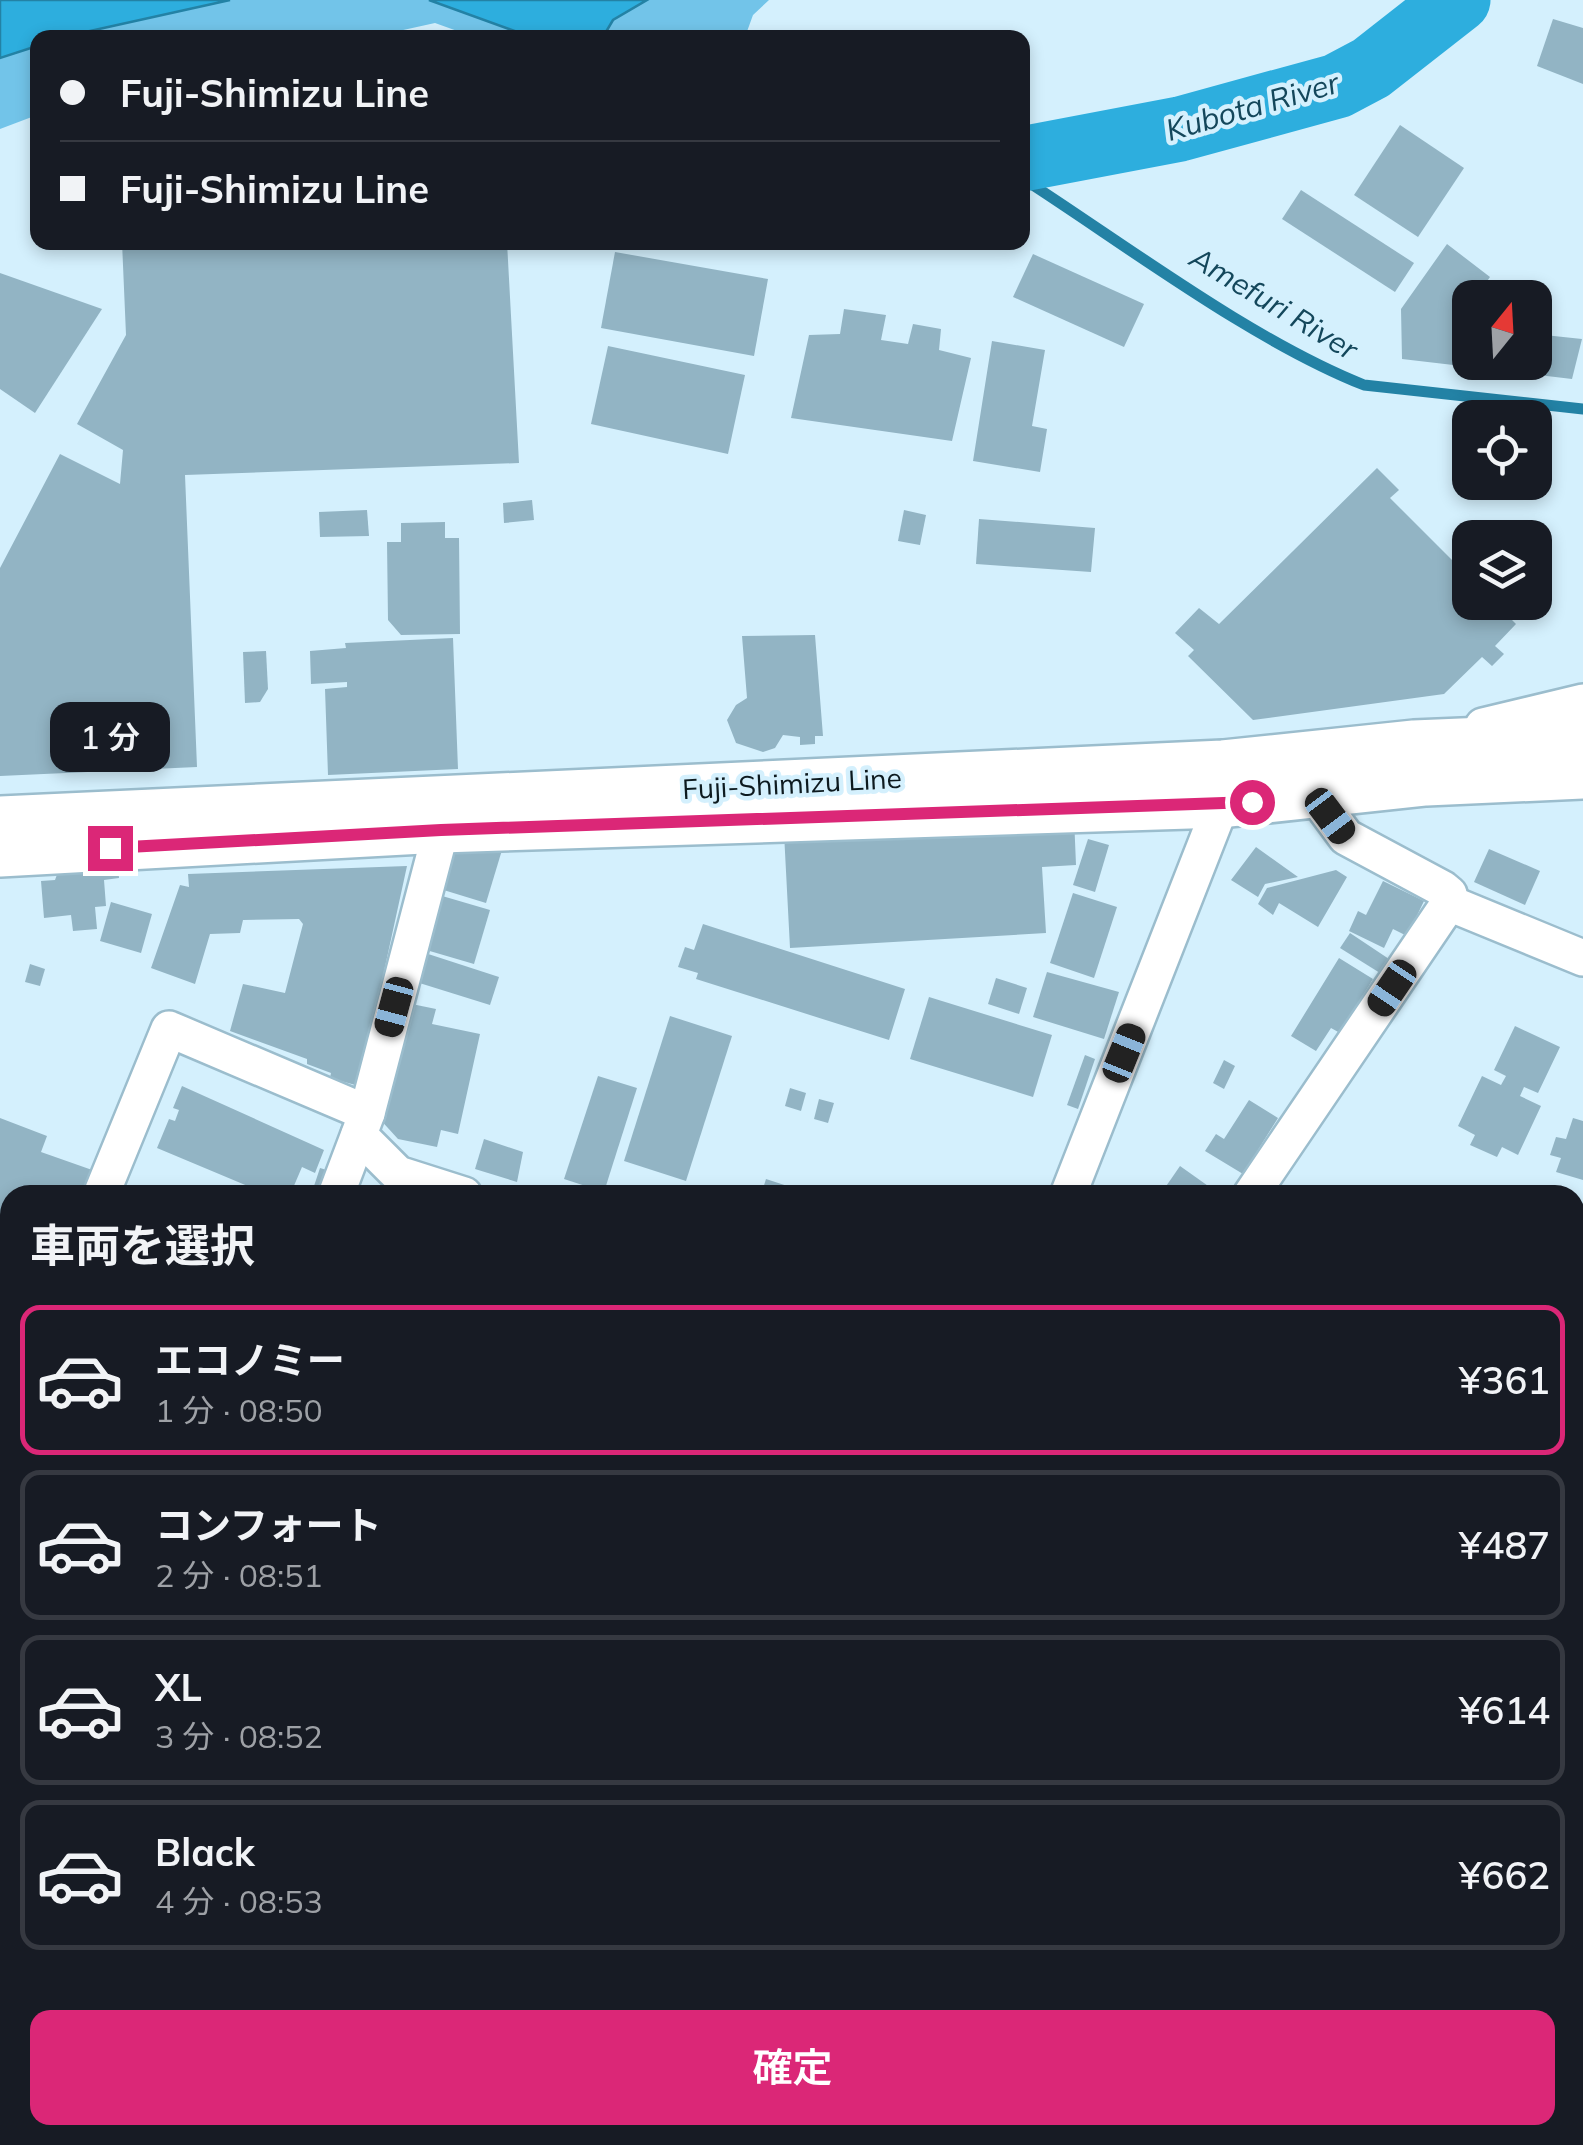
<!DOCTYPE html>
<html lang="ja">
<head>
<meta charset="utf-8">
<style>
	body { margin:0; font-family:Mulish,"Noto Sans JP",sans-serif; background:#20242c; color:#f1f3f6; height:100vh; display:flex; flex-direction:column; font-size:38px; white-space:nowrap }
	* { box-sizing:border-box; margin:0 }
	p { font-size:32px; color:#9ea1a6 }
	.icon { flex:none; width:55px; height:55px; fill:none; stroke:currentColor; stroke-width:2; stroke-linecap:round; stroke-linejoin:round }
	.map { position:relative; flex:1; overflow:hidden }
	.sheet { position:absolute; left:0px; top:1185px; width:1585px; height:960px; display:flex; flex-direction:column; background:#171b24; border-radius:30px 30px 0 0; box-shadow:0 5px 15px #0003 }
	.sheet>* { flex:none }
	.hud { position:absolute; left:30px; top:30px; width:1000px; height:220px; border-radius:20px; box-shadow:0 5px 15px #0003; display:grid; align-content:center; height:220px; padding:0 30px; background:#171b24 }
	.needle { width:65px; rotate:18deg }
	.fabs { position:absolute; left:1452px; top:280px; display:grid; gap:20px }
	.fabs a { display:grid; place-items:center; width:100px; height:100px; border-radius:20px; background:#171b24; box-shadow:0 5px 15px #0003; font-size:50px }
	.end { position:absolute; width:45px; height:45px; margin:-22px; border:12px solid #db2777; background:#fff; box-shadow:0 0 0 5px #fff }
	.from { border-radius:50% }
	.bubble { position:absolute; height:70px; border-radius:20px; background:#171b24; box-shadow:0 5px 15px #0003; font-size:32px; font-weight:600; line-height:70px; text-align:center }
	.car { position:absolute; width:30px; height:60px; margin:-30px -15px; border-radius:12px; box-shadow:0 0 8px 2px #0007; background:linear-gradient(#222 24%,#8ab4d8 0 40%,#222 0 76%,#8ab4d8 0 86%,#222 0) }
	.hud b { display:flex; align-items:center; gap:35px; height:95px; font-size:38px }
	.hud b+b { border-top:2px solid #363941 }
	.hud i { width:25px; height:25px; background:#f1f3f6 }
	ul { padding:0; list-style:none }
	li { display:flex; align-items:center; gap:30px; height:150px; margin:0 20px 15px; padding:0 10px; border:5px solid #363941; border-radius:20px }
	li div { flex:1 }
	li b { display:block; font-size:38px }
	li em { font-style:normal; font-weight:600 }
	li.on { border-color:#db2777 }
	li>.icon { width:90px; height:90px; stroke-width:1.5 }
	h2 { padding:0 30px; font-size:45px; line-height:120px }
	.cta { display:flex; gap:20px; margin-top:auto; padding:20px 30px }
	.cta a { flex:1; height:115px; border-radius:20px; background:#db2777; color:#fff; font-size:40px; font-weight:600; line-height:115px; text-align:center }
	.map>svg:first-child { display:block }
</style>
</head>
<body>
<div class="map">
<svg width="1583" height="2145" viewBox="0 0 1583 2145">
	<rect width="100%" height="100%" fill="#d4f0fd"/>
	<path fill="#72c4e9" d="M0 0H769L753 15 745 37H474L435 23 367 38H38L37 115 0 129Z"/>
	<g fill="#2daede" stroke="#2382a5" stroke-width="2.5">
		<path d="M0 0H230L63 37 38 38 37 46 0 58Z"/>
		<path d="M429 0H647L613 20 603 37H531Z"/>
	</g>
	<g fill="none" stroke-linecap="round" stroke-linejoin="round">
		<path stroke="#2382a5" stroke-width="11" d="M1022 178C1126 245 1251 340 1364 385L1583 409"/>
		<g stroke="#2daede" stroke-width="65">
			<path d="M1022 159 1180 129 1337 86 1371 68 1458 0"/>
			<path d="M1575 1579 1583 1581"/>
		</g>
	</g>
	<g fill="#92b4c4">
		<path d="M1553 19 1583 28V84L1537 66Z"/>
		<path d="M1400 125 1464 168 1418 237 1354 195Z"/>
		<path d="M1301 190 1414 263 1395 292 1282 219Z"/>
		<path d="M122 242H507L519 463 185 475 197 767 0 776V568L60 454 120 484 123 450 77 424 126 335Z"/>
		<path d="M1447 244 1490 277 1475 298H1470L1458 322 1470 323V362H1535V334L1582 339 1572 379 1402 359 1401 309Z"/>
		<path d="M615 252 768 279 754 356 601 328Z"/>
		<path d="M1033 254 1144 304 1124 347 1013 297Z"/>
		<path d="M0 273 102 309 35 413 0 389Z"/>
		<path d="M844 309 886 315 881 340 908 344 913 324 941 329 939 350 971 358 952 441 791 418 809 335 840 334Z"/>
		<path d="M992 341 1045 350 1032 426 1047 429 1040 472 973 461Z"/>
		<path d="M608 346 745 375 728 454 591 424Z"/>
		<path d="M1377 468 1399 490 1390 498 1470 578V602H1494L1516 624 1495 646 1504 654 1492 666 1482 657 1444 694 1253 720 1188 656 1194 650 1175 633 1199 608 1219 624Z"/>
		<path d="M532 500 534 520 504 523 503 503Z"/>
		<path d="M367 510 369 536 320 537 319 512Z"/>
		<path d="M904 510 926 515 920 545 898 541Z"/>
		<path d="M979 519 1095 528 1091 572 976 564Z"/>
		<path d="M445 522V538H459L460 634 401 635 388 620 387 542H401V523Z"/>
		<path d="M815 635 823 736H815V744L800 745V737L783 735 775 748 763 752 736 743 727 720 736 705 747 698 742 636Z"/>
		<path d="M453 638 458 769 328 775 325 689 347 687V682L311 684 310 651 346 648 345 643Z"/>
		<path d="M266 651 268 689 260 702 245 703 243 652Z"/>
		<path d="M1074 817 1076 865 1042 867 1046 933 790 948 784 833Z"/>
		<path d="M1088 839 1109 845 1095 892 1073 885Z"/>
		<path d="M1256 847 1298 877 1265 884 1258 897 1231 880Z"/>
		<path d="M1489 849 1540 871 1525 905 1474 882Z"/>
		<path d="M502 850 486 903 437 888 448 854Z"/>
		<path d="M118 864 119 878 104 880 106 906 95 907 97 929 73 931 71 915 44 918 41 881 55 880 59 869Z"/>
		<path d="M407 866 359 1086 330 1078 331 1073 307 1064V1059L230 1031 243 984 285 993 303 924 299 919 243 920 240 933 210 934 195 984 151 968 180 885 189 887 188 874Z"/>
		<path d="M1336 870 1347 877 1318 927 1279 903 1273 915 1258 904 1267 888Z"/>
		<path d="M1383 881 1424 901 1407 936 1393 929 1384 948 1349 931 1358 911 1366 915Z"/>
		<path d="M432 893 490 910 474 964 416 947Z"/>
		<path d="M1073 893 1117 907 1094 978 1050 963Z"/>
		<path d="M111 902 152 914 141 953 100 941Z"/>
		<path d="M703 924 905 989 889 1040 696 979 698 973 678 967 685 947 694 950Z"/>
		<path d="M1350 933 1389 959 1380 973 1340 948Z"/>
		<path d="M422 952 499 977 490 1005 413 981Z"/>
		<path d="M1339 958 1373 979 1340 1033 1331 1028 1316 1051 1291 1036Z"/>
		<path d="M30 964 45 969 40 986 25 982Z"/>
		<path d="M1047 972 1119 992 1104 1039 1033 1017Z"/>
		<path d="M996 978 1027 988 1019 1014 988 1004Z"/>
		<path d="M929 997 1052 1035 1033 1097 910 1059Z"/>
		<path d="M402 1002 436 1009 432 1024 480 1034 458 1134 441 1130 437 1147 398 1139 377 1116Z"/>
		<path d="M670 1016 732 1036 686 1181 624 1161Z"/>
		<path d="M1515 1026 1560 1047 1538 1093 1524 1087 1520 1096 1541 1106 1518 1155 1502 1147 1497 1157 1470 1145 1475 1135 1458 1126 1482 1076 1501 1085 1506 1076 1494 1070Z"/>
		<path d="M1085 1055 1095 1059 1078 1109 1067 1105Z"/>
		<path d="M1224 1060 1235 1066 1224 1089 1213 1083Z"/>
		<path d="M598 1076 637 1088 604 1192 564 1179Z"/>
		<path d="M182 1086 324 1150 315 1173 302 1167 290 1195H269L157 1148 169 1119 175 1121 179 1110 173 1108Z"/>
		<path d="M790 1088 806 1093 801 1111 785 1106Z"/>
		<path d="M819 1099 834 1103 828 1123 814 1119Z"/>
		<path d="M1249 1100 1278 1118 1243 1174 1205 1151 1216 1134 1224 1139Z"/>
		<path d="M0 1118 47 1136 41 1152 95 1171 86 1195H10V1242L0 1238Z"/>
		<path d="M1573 1118 1583 1121V1180L1556 1172 1561 1158 1550 1155 1556 1137 1566 1139Z"/>
		<path d="M484 1139 523 1152 517 1182 475 1169Z"/>
		<path d="M1180 1166 1211 1188 1206 1195H1160Z"/>
		<path d="M320 1168 330 1171 322 1195H311Z"/>
		<path d="M766 1179 812 1194V1195H761Z"/>
		<path d="M1575 1209 1583 1212V1255L1575 1252Z"/>
		<path d="M0 1262 10 1266V1288L5 1296 0 1295Z"/>
		<path d="M1575 1279 1583 1282V1317L1575 1314Z"/>
		<path d="M0 1307 10 1311 6 1333 0 1331Z"/>
		<path d="M1575 1332 1583 1333V1373L1575 1372Z"/>
		<path d="M9 1527H10V1560L0 1556Z"/>
		<path d="M3 1637 10 1639V1692L0 1688Z"/>
		<path d="M1575 1745 1583 1747V1782L1575 1779Z"/>
		<path d="M0 1782 10 1787V1841L0 1859Z"/>
		<path d="M1575 1787 1583 1789V1845L1575 1843Z"/>
		<rect x="1575" y="2063" width="8" height="38"/>
		<path d="M0 2083 10 2088V2135H21L19 2139 0 2131Z"/>
		<path d="M31 2135H45L46 2145H27Z"/>
		<path d="M60 2135H120L145 2145H56Z"/>
		<path d="M325 2135H482L478 2145H354Z"/>
		<path d="M1006 2135H1032L1033 2145H1007Z"/>
		<path d="M1147 2135H1171L1170 2145H1146Z"/>
		<path d="M1108 2138 1109 2145H1063V2139Z"/>
	</g>
	<g fill="none" stroke-linecap="round" stroke-linejoin="round">
		<defs>
			<g id="minor">
				<path d="M1483 726 1583 702"/>
				<path d="M1449 903 1583 958"/>
				<path d="M359 1135 398 1174 464 1195"/>
				<path d="M101 1195 169 1029 367 1113"/>
				<path d="M336 1195 367 1113 441 830"/>
				<path d="M1068 1195 1221 805 1222 784"/>
				<path d="M1251 1195 1449 903V894L1443 889 1346 837 1315 795"/>
				<path d="M0 1373 10 1377"/>
				<path d="M0 1599 10 1604"/>
				<path d="M0 1974 10 1955"/>
				<path d="M787 2135V2145"/>
				<path d="M918 2145 921 2135"/>
				<path d="M1130 2145 1131 2135"/>
				<path d="M1192 2145 1193 2135"/>
			</g>
			<g id="major">
				<path d="M0 819 1223 763 1414 743 1583 736"/>
				<path d="M0 854 441 830 1221 805 1426 783 1583 776"/>
			</g>
		</defs>
		<use href="#minor" stroke="#9bbdcd" stroke-width="40"/>
		<use href="#major" stroke="#9bbdcd" stroke-width="50"/>
		<use href="#minor" stroke="#fff" stroke-width="35"/>
		<use href="#major" stroke="#fff" stroke-width="45"/>
	</g>
	<g fill="none" stroke-linecap="round" stroke-linejoin="round">
		<path stroke="#db2777" stroke-width="12" d="M110 848 441 830 1252 802"/>
	</g>
	<g text-anchor="middle" dominant-baseline="central" stroke-width="9" stroke-linejoin="round" paint-order="stroke">
		<g font-size="28" fill="#0d1a1f" stroke="#d4f0fd">
			<text transform="translate(792 783) rotate(-3)">Fuji-Shimizu Line</text>
		</g>
		<g font-size="30" font-style="italic" fill="#14475b" stroke="#d4f0fd">
			<text transform="translate(1252 106) rotate(-16)">Kubota River</text>
			<text transform="translate(1274 303) rotate(31)">Amefuri River</text>
		</g>
	</g>
</svg>
<div class="fabs">
<a><svg class="needle" viewBox="-14 -14 28 28"><path d="M0-13l5 13h-10z" fill="#e53935"/><path d="M0 13l5-13h-10z" fill="#9ea1a6"/></svg></a>
<a><svg class="icon" aria-label="locate" viewBox="0 0 24 24"><circle cx="12" cy="12" r="6"/><path d="M12 2v4M12 18v4M2 12h4M18 12h4"/></svg></a>
<a><svg class="icon" aria-label="layers" viewBox="0 0 24 24"><path d="M12 4l9 5-9 5-9-5zM3 14l9 5 9-5"/></svg></a>
</div>
<i class="end from" style="left:1252px;top:802px"></i>
<i class="end" style="left:110px;top:848px"></i>
<div class="bubble" style="left:50px;top:702px;width:120px">1 分</div>
<i class="car" style="left:1330px;top:816px;rotate:143deg"></i>
<i class="car" style="left:1392px;top:988px;rotate:214deg"></i>
<i class="car" style="left:394px;top:1007px;rotate:195deg"></i>
<i class="car" style="left:1124px;top:1053px;rotate:22deg"></i>
<div class="hud">
<b><i class="from"></i>Fuji-Shimizu Line</b>
<b><i></i>Fuji-Shimizu Line</b>
</div>
<section class="sheet">
<h2>車両を選択</h2>
<ul>
<li class="on"><svg class="icon" aria-label="car" viewBox="0 0 24 24"><path d="M5 17H2v-5l4-1 3-4h7l3 4 3 1v5h-3M9 17h6M6 11h13"/><circle cx="7" cy="17" r="2"/><circle cx="17" cy="17" r="2"/></svg><div><b>エコノミー</b><p>1 分 · 08:50</p></div><em>¥361</em></li>
<li><svg class="icon" aria-label="car" viewBox="0 0 24 24"><path d="M5 17H2v-5l4-1 3-4h7l3 4 3 1v5h-3M9 17h6M6 11h13"/><circle cx="7" cy="17" r="2"/><circle cx="17" cy="17" r="2"/></svg><div><b>コンフォート</b><p>2 分 · 08:51</p></div><em>¥487</em></li>
<li><svg class="icon" aria-label="car" viewBox="0 0 24 24"><path d="M5 17H2v-5l4-1 3-4h7l3 4 3 1v5h-3M9 17h6M6 11h13"/><circle cx="7" cy="17" r="2"/><circle cx="17" cy="17" r="2"/></svg><div><b>XL</b><p>3 分 · 08:52</p></div><em>¥614</em></li>
<li><svg class="icon" aria-label="car" viewBox="0 0 24 24"><path d="M5 17H2v-5l4-1 3-4h7l3 4 3 1v5h-3M9 17h6M6 11h13"/><circle cx="7" cy="17" r="2"/><circle cx="17" cy="17" r="2"/></svg><div><b>Black</b><p>4 分 · 08:53</p></div><em>¥662</em></li>
</ul>
<div class="cta"><a>確定</a></div>
</section>
</div>
</body>
</html>
